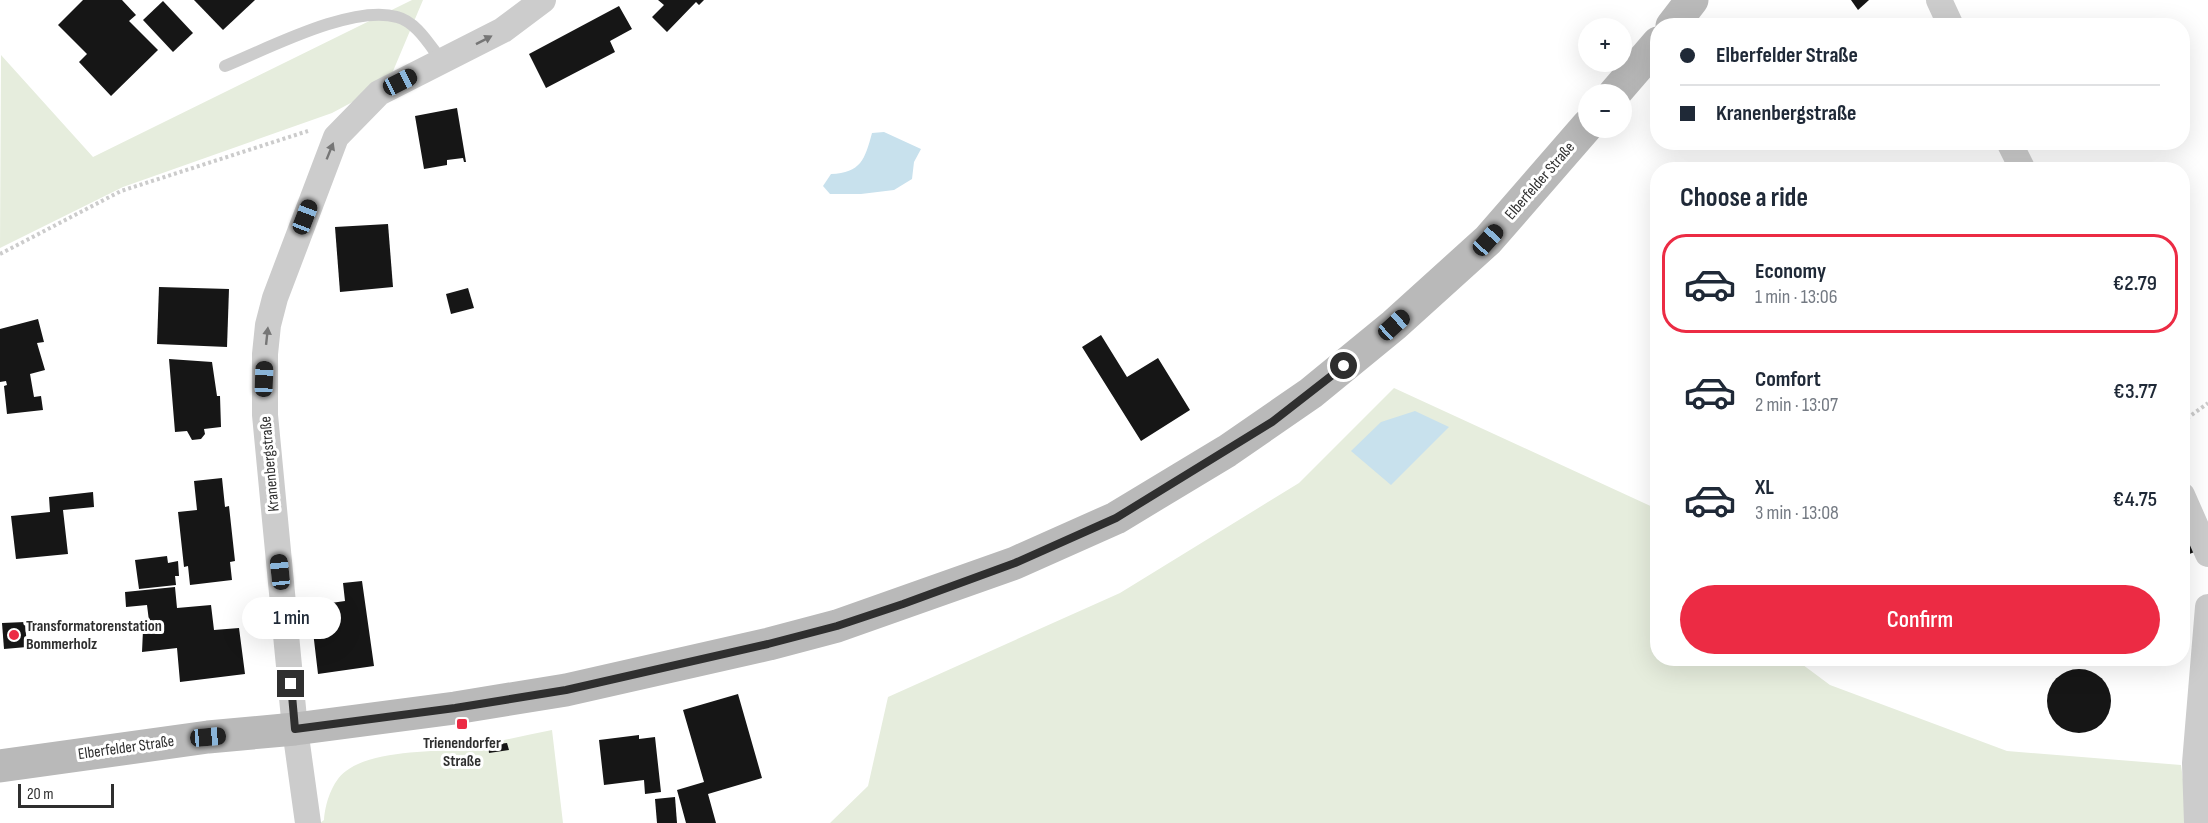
<!DOCTYPE html>
<html lang="en">
<head>
<meta charset="utf-8">
<style>
	body { margin:0; font-family:"Sofia Sans Condensed",sans-serif; background:#f6f6f7; color:#1f2937; height:100vh; display:flex; flex-direction:column; font-size:22px; white-space:nowrap }
	* { box-sizing:border-box; margin:0 }
	p { font-size:20px; color:#747a83 }
	.icon { flex:none; width:33px; height:33px; fill:none; stroke:currentColor; stroke-width:2; stroke-linecap:round; stroke-linejoin:round }
	.map { position:relative; flex:1; overflow:hidden }
	.sheet { position:absolute; left:1650px; top:162px; width:540px; height:504px; display:flex; flex-direction:column; background:#fff; border-radius:24px; box-shadow:0 6px 24px #0002 }
	.sheet>* { flex:none }
	.banner { position:absolute; left:1650px; top:18px; width:540px; height:132px; border-radius:24px; box-shadow:0 6px 24px #0002; display:grid; align-content:center; height:132px; padding:0 30px; background:#fff }
	.controls { position:absolute; left:1578px; top:18px; display:grid; gap:12px }
	.controls a { display:grid; place-items:center; width:54px; height:54px; border-radius:50%; background:#fff; box-shadow:0 6px 24px #0002; font-size:30px }
	.scale { position:absolute; left:18px; bottom:15px; width:96px; box-sizing:border-box; padding-left:6px; border:3px solid #2f2f2f; border-top:0; font-size:16px; line-height:21px; white-space:nowrap; color:#2f2f2f; -webkit-text-stroke:4px #fff; paint-order:stroke }
	.end { position:absolute; width:27px; height:27px; margin:-14px; border:8px solid #2f2f2f; background:#fff; box-shadow:0 0 0 3px #fff }
	.from { border-radius:50% }
	.bubble { position:absolute; height:42px; border-radius:21px; background:#fff; box-shadow:0 6px 24px #0002; font-size:20px; font-weight:600; line-height:42px; text-align:center }
	.car { position:absolute; width:18px; height:36px; margin:-18px -9px; border-radius:8px; box-shadow:0 0 4px 2px #0007; background:linear-gradient(#222 24%,#8ab4d8 0 40%,#222 0 76%,#8ab4d8 0 86%,#222 0) }
	.banner b { display:flex; align-items:center; gap:21px; height:57px; font-size:22px }
	.banner b+b { border-top:2px solid #e0e1e3 }
	.banner i { width:15px; height:15px; background:#1f2937 }
	ul { padding:0; list-style:none }
	li { display:flex; align-items:center; gap:18px; height:99px; margin:0 12px 9px; padding:0 18px; border:3px solid transparent; border-radius:24px }
	li div { flex:1 }
	li b { display:block; font-size:22px }
	li em { font-style:normal; font-weight:600 }
	li.current { border-color:#ec2b44 }
	li>.icon { width:54px; height:54px; stroke-width:1.5 }
	h2 { padding:0 30px; font-size:27px; line-height:72px }
	.button { display:flex; gap:12px; margin-top:auto; padding:12px 30px }
	.button a { flex:1; height:69px; border-radius:36px; background:#ec2b44; color:#fff; font-size:24px; font-weight:600; line-height:69px; text-align:center }
	.map>svg:first-child { display:block }
</style>
</head>
<body>
<div class="map">
<svg width="2208" height="823" viewBox="0 0 2208 823">
	<rect width="100%" height="100%" fill="#fff"/>
	<g fill="#e6eddd">
		<path d="M412 0H423L388 83 332 113 123 187 0 248 1 55 93 157Z"/>
		<path d="M1394 388 1657 509 1658 658 1795 659 1830 685 2007 751 2181 765 2189 823H830L868 786 888 697 1120 593 1299 483Z"/>
		<path d="M552 730 563 823H320L324 820C325 804 332 781 346 771 373 750 429 753 462 748 492 743 522 736 552 730Z"/>
	</g>
	<g fill="#c8e1ed">
		<path d="M884 132 921 149 914 162 912 179 894 190 861 194H830L823 186 831 174C861 173 865 159 872 133Z"/>
		<path d="M1415 411 1449 427 1391 485 1351 451 1381 422Z"/>
	</g>
	<g fill="#161616">
		<path d="M83 0H122L136 15 129 21 158 50 111 96 79 62 87 54 58 25Z"/>
		<path d="M194 0H255L223 30Z"/>
		<path d="M658 0H704L699 5 696 2 667 32 652 17 664 5Z"/>
		<path d="M1851 0H1869L1858 10Z"/>
		<path d="M163 1 193 33 173 52 143 20Z"/>
		<path d="M619 6 632 29 610 41 615 52 546 88 529 54Z"/>
		<path d="M457 108 466 162H464L463 158 447 160V165L424 169 415 116Z"/>
		<path d="M388 224 393 287 340 292 335 227Z"/>
		<path d="M159 287 229 289 227 347 157 344Z"/>
		<path d="M468 288 474 308 451 314 446 294Z"/>
		<path d="M38 319 44 342 37 343 45 370 30 374 34 397 41 396 43 410 7 414 4 386 7 385 6 381 0 382V329Z"/>
		<path d="M1101 335 1127 377 1158 358 1190 410 1141 441 1082 347Z"/>
		<path d="M169 359 212 362 217 396H220L221 427 204 429 205 434 201 439 192 440 187 431 175 432Z"/>
		<path d="M222 478 225 507 229 506 235 561 230 562 232 580 190 585 188 566 184 567 178 512 197 510 194 481Z"/>
		<path d="M93 492 94 507 63 510 68 554 16 559 11 516 50 512 49 497Z"/>
		<path d="M2182 519 2197 551 2182 557Z"/>
		<path d="M167 556 168 563 178 561 179 576H175L176 585 139 589 135 560Z"/>
		<path d="M362 581 374 666 318 674 310 606 345 601 343 583Z"/>
		<path d="M175 587 177 608 211 605 214 630 239 628 245 674 180 682 177 648 142 652 143 630 150 629 147 605 126 607 125 592Z"/>
		<path d="M25 622 27 647 4 649 2 623Z"/>
		<circle cx="2079" cy="701" r="32"/>
		<path d="M738 694 762 778 708 794 716 823H686L677 790 704 782 683 710Z"/>
		<path d="M639 735V739L655 737 661 792 645 794 644 780 604 785 599 740Z"/>
		<path d="M507 743 509 750 489 753 488 745Z"/>
		<path d="M675 797 677 823H657L655 799Z"/>
	</g>
	<g fill="none" stroke-linecap="round" stroke-linejoin="round">
		<g stroke="#ccc" stroke-width="4" stroke-dasharray="3 3" stroke-linecap="butt">
			<path d="M0 254 121 191 308 131"/>
			<path d="M2182 422 2208 403"/>
		</g>
		<path stroke="#ccc" stroke-width="12" d="M225 66C267 49 352 4 397 17 417 22 430 46 442 61"/>
		<g stroke="#ccc" stroke-width="26">
			<path d="M1939 0 1951 26"/>
			<path d="M2009 142 2023 170"/>
			<path d="M2182 495 2208 554"/>
			<path d="M308 823 295 729 265 415V354L268 325 275 298 336 137 379 93 503 30 543 0"/>
			<path d="M2197 823 2195 763 2208 607"/>
		</g>
		<g stroke="#b9b9b9" stroke-width="33">
			<path d="M1672 26 1692 0"/>
			<path d="M1614 94 1658 43"/>
			<path d="M0 766 208 737 295 729 455 708 566 690 769 644 837 626 1015 563 1116 518 1227 451 1311 393 1394 325 1488 240 1588 125"/>
		</g>
	</g>
	<defs><path id="oneway-solid" d="M-6-.8H1V-3.2L6.5 0L1 3.2V.8H-6Z" transform="scale(1.5)"/></defs>
	<g fill="#767676">
		<use href="#oneway-solid" transform="translate(484 40) rotate(-27)"/>
		<use href="#oneway-solid" transform="translate(330 151) rotate(-68)"/>
		<use href="#oneway-solid" transform="translate(267 336) rotate(-84)"/>
	</g>
	<g fill="none" stroke-linecap="round" stroke-linejoin="round">
		<path stroke="#2f2f2f" stroke-width="8" d="M291 684 295 729 455 708 566 690 768 644 837 626 903 604 1015 563 1116 518 1272 422 1344 366"/>
	</g>
	<g fill="#ec2b44" stroke="#fff" stroke-width="2">
		<circle cx="14" cy="635" r="6"/>
		<rect x="456" y="718" width="12" height="12" rx="3"/>
	</g>
	<g text-anchor="middle" dominant-baseline="central" stroke-width="6" stroke-linejoin="round" paint-order="stroke">
		<g font-size="16" fill="#2f2f2f" stroke="#fff">
			<text transform="translate(1540 181) rotate(-49)">Elberfelder Straße</text>
			<text transform="translate(270 464) rotate(-95)">Kranenbergstraße</text>
			<text transform="translate(126 748) rotate(-8)">Elberfelder Straße</text>
		</g>
		<g font-size="16" font-weight="bold" fill="#2f2f2f" stroke="#fff" text-anchor="start">
			<text x="26" y="626">Transformatorenstation<tspan x="26" dy="18">Bommerholz</tspan></text>
			<text x="462" y="743" text-anchor="middle">Trienendorfer<tspan x="462" dy="18">Straße</tspan></text>
		</g>
	</g>
</svg>
<div class="controls">
<a>+</a>
<a>−</a>
</div>
<div class="scale">20 m</div>
<i class="end from" style="left:1344px;top:366px"></i>
<i class="end" style="left:291px;top:684px"></i>
<div class="bubble" style="left:242px;top:597px;width:99px">1 min</div>
<i class="car" style="left:400px;top:82px;rotate:63deg"></i>
<i class="car" style="left:305px;top:217px;rotate:21deg"></i>
<i class="car" style="left:1488px;top:240px;rotate:42deg"></i>
<i class="car" style="left:1394px;top:325px;rotate:48deg"></i>
<i class="car" style="left:264px;top:379px;rotate:2deg"></i>
<i class="car" style="left:280px;top:572px;rotate:354deg"></i>
<i class="car" style="left:208px;top:737px;rotate:85deg"></i>
<div class="banner">
<b><i class="from"></i>Elberfelder Straße</b>
<b><i></i>Kranenbergstraße</b>
</div>
<section class="sheet">
<h2>Choose a ride</h2>
<ul>
<li class="current"><svg class="icon" aria-label="car" viewBox="0 0 24 24"><path d="M5 17H2v-5l4-1 3-4h7l3 4 3 1v5h-3M9 17h6M6 11h13"/><circle cx="7" cy="17" r="2"/><circle cx="17" cy="17" r="2"/></svg><div><b>Economy</b><p>1 min · 13:06</p></div><em>€2.79</em></li>
<li><svg class="icon" aria-label="car" viewBox="0 0 24 24"><path d="M5 17H2v-5l4-1 3-4h7l3 4 3 1v5h-3M9 17h6M6 11h13"/><circle cx="7" cy="17" r="2"/><circle cx="17" cy="17" r="2"/></svg><div><b>Comfort</b><p>2 min · 13:07</p></div><em>€3.77</em></li>
<li><svg class="icon" aria-label="car" viewBox="0 0 24 24"><path d="M5 17H2v-5l4-1 3-4h7l3 4 3 1v5h-3M9 17h6M6 11h13"/><circle cx="7" cy="17" r="2"/><circle cx="17" cy="17" r="2"/></svg><div><b>XL</b><p>3 min · 13:08</p></div><em>€4.75</em></li>
</ul>
<div class="button"><a>Confirm</a></div>
</section>
</div>
</body>
</html>
